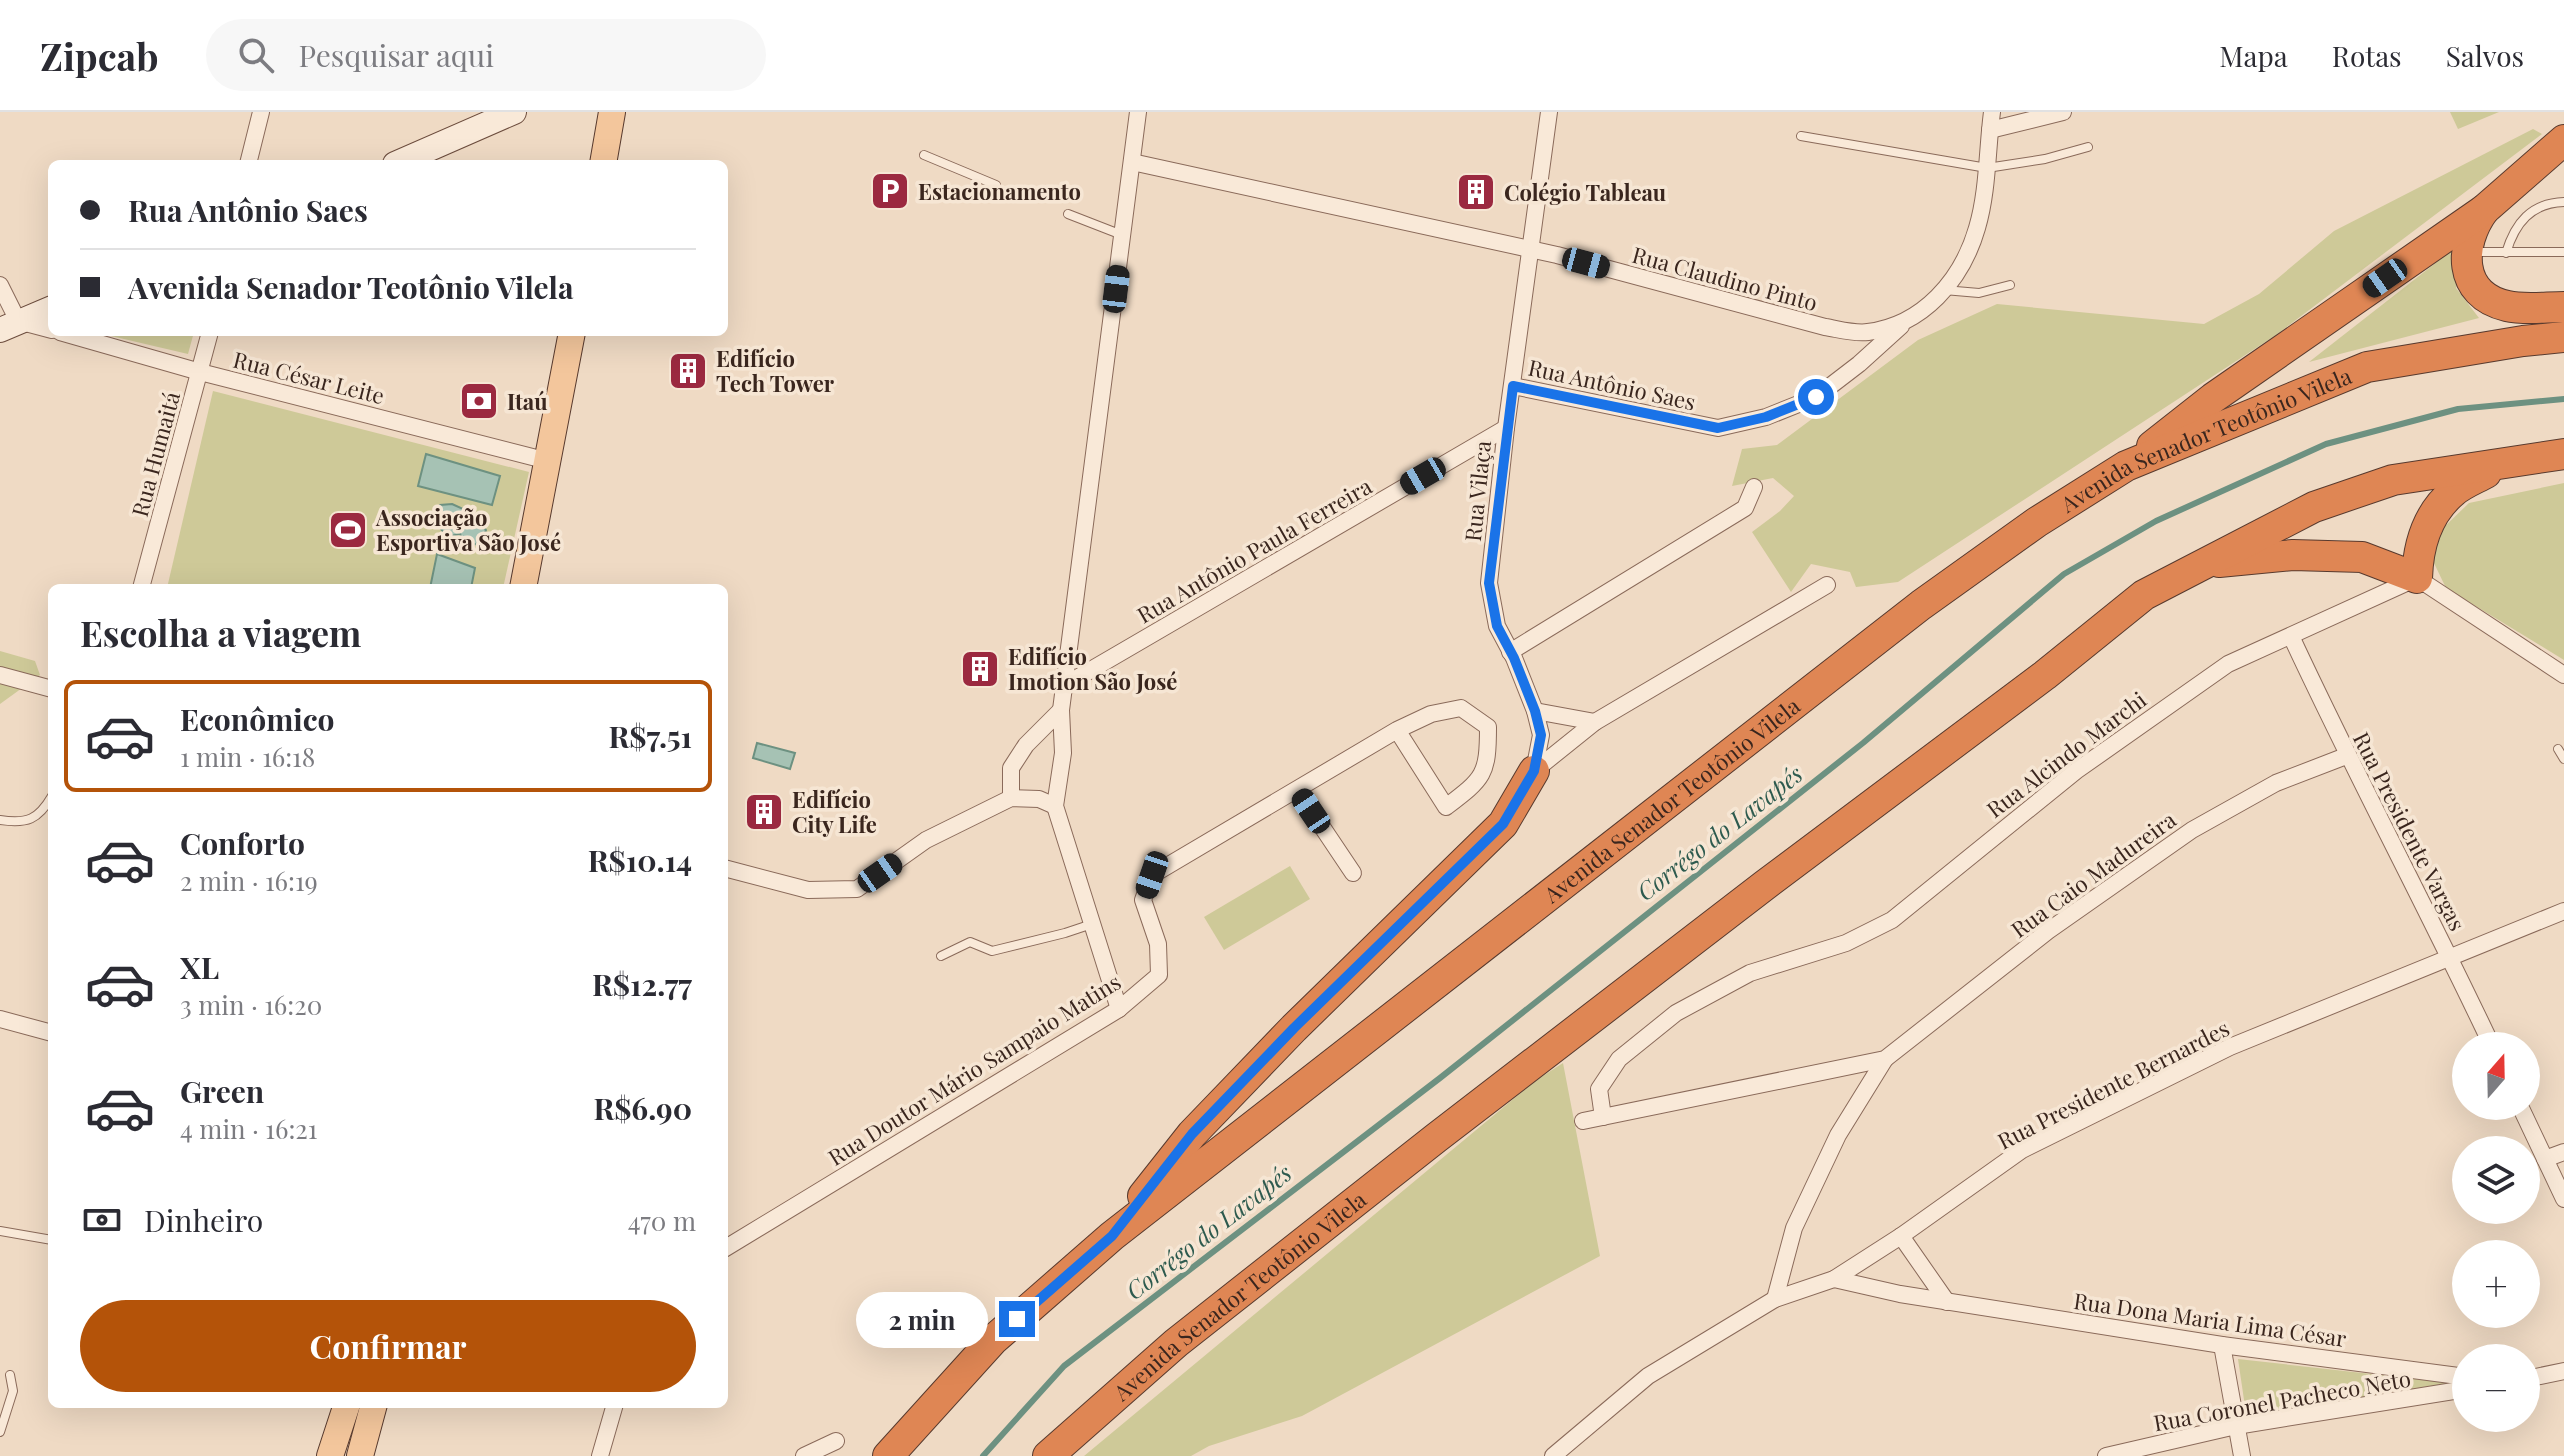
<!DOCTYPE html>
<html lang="pt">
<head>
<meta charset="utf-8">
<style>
	body { margin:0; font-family:"Playfair Display",serif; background:#f7f7f7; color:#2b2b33; height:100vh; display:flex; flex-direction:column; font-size:30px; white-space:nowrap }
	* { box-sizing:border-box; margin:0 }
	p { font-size:26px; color:#7c7c81 }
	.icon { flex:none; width:44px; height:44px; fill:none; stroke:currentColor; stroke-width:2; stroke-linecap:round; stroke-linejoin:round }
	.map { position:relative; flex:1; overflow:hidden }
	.sheet { position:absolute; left:48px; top:472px; width:680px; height:824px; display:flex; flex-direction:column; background:#fff; border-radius:12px; box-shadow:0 8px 32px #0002 }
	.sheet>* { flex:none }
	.hud { position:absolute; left:48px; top:48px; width:680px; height:176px; border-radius:12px; box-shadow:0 8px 32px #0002; display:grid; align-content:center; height:176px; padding:0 32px; background:#fff }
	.needle { width:52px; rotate:20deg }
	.tools { position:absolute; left:2452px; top:920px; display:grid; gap:16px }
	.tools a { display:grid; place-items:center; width:88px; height:88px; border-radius:50%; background:#fff; box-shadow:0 8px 32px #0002; font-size:40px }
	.end { position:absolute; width:36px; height:36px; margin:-18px; border:10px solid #1a73e8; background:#fff; box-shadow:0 0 0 4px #fff }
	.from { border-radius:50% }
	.bubble { position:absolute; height:56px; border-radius:28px; background:#fff; box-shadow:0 8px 32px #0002; font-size:26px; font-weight:700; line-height:56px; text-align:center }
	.car { position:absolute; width:24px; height:48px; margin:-24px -12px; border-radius:10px; box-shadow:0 0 6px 2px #0007; background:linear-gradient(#222 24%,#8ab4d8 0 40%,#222 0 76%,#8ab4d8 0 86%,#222 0) }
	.hud b { display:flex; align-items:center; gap:28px; height:76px; font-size:30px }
	.hud b+b { border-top:2px solid #e1e1e2 }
	.hud i { width:20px; height:20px; background:#2b2b33 }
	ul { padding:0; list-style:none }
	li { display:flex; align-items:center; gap:24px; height:112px; margin:0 16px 12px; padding:0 16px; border:4px solid transparent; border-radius:12px }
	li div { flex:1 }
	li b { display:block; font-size:30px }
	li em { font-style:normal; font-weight:700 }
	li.on { border-color:#b45309 }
	li>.icon { width:72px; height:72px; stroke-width:1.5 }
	h2 { padding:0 32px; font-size:36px; line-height:96px }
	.pay { display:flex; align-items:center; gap:20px; height:88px; padding:0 32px; font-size:30px }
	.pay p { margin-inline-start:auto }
	.primary-button { display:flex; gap:16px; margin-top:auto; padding:16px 32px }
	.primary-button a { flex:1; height:92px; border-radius:48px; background:#b45309; color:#fff; font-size:32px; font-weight:700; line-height:92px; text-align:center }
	header { display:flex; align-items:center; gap:48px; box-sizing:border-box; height:112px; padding:0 40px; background:#fff; border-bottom:2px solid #e1e1e2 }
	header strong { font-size:38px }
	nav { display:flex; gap:44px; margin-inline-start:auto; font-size:28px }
	.search { width:560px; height:72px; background:#f7f7f7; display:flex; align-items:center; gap:20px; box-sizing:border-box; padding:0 28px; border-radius:44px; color:#7c7c81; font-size:30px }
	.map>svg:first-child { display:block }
</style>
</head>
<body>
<header>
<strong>Zipcab</strong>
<div class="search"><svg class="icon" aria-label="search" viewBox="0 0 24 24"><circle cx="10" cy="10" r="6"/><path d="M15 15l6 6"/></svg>Pesquisar aqui</div>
<nav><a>Mapa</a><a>Rotas</a><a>Salvos</a></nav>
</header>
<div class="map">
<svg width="2564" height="1344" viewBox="0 0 2564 1344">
	<rect width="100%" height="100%" fill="#efdac4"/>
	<g fill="#cec998">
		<path d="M2450 0H2499L2458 17Z"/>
		<path d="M2533 17 2542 22 2276 223 1898 470 1856 475 1850 460 1811 452 1791 480 1752 420 1780 399 1794 384 1773 366 1732 374 1742 337 1777 333 1918 228 1997 192 2204 212 2259 182 2334 119Z"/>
		<path d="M2465 128 2456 176 2479 206 2309 250Z"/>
		<path d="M94 220H194L188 242Z"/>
		<path d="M213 279 529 360 503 476H167Z"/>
		<path d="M2564 371V548L2446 476 2432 447 2441 418 2469 391Z"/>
		<path d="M0 539 35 549 40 563 0 592Z"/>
		<path d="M1290 754 1310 787 1224 838 1204 805Z"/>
		<path d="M1563 951 1600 1144 1302 1304 1209 1334 1191 1344H1084L1535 969Z"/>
		<path d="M2238 1247 2461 1272 2248 1315Z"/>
	</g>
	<g fill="#a6c2b4" stroke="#6d9181" stroke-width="2">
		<path d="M426 342 500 364 492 393 418 374Z"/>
		<path d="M452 392 474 402 486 418 479 432 465 433 460 422 447 425 434 408 440 393Z"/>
		<path d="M437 442 475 456 471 476H430Z"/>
		<path d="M757 631 795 641 790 657 753 646Z"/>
	</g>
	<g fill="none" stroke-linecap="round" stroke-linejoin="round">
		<path stroke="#6d9181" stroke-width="6" d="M983 1344 1064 1254 1440 966 1863 631 2064 462 2156 409 2326 332 2458 297 2564 287"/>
		<defs>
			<g id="lane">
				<path d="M1801 24 1987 56 2045 47 2088 35"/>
				<path d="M924 43 996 73"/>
				<path d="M1068 102 1122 123"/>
				<path d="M2472 140H2564"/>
				<path d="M2506 141C2515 111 2531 91 2564 90"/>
				<path d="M1944 178 1979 181 2010 173"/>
				<path d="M2558 637 2564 647"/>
				<path d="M0 708C27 712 38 708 52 684"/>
				<path d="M941 844 970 830 992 839 1065 821 1092 812"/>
				<path d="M0 1119 52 1128"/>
				<path d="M0 1320 13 1279 10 1263"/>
			</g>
			<g id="street">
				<path d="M1990 18 2063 0"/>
				<path d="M1132 50 1557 143 1825 215C1838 217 1854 222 1868 220 1923 213 1962 168 1977 116 1988 79 1987 38 1992 0"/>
				<path d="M248 52 261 0"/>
				<path d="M0 173 18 209 52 218"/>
				<path d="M60 220 200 260 548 349"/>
				<path d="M1513 274 1718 316 1766 305 1816 285 1859 252 1901 214"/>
				<path d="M141 476 210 220"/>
				<path d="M2291 524C2355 662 2427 796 2492 934"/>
				<path d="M1510 540 1745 396 1754 375"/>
				<path d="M0 563 52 577"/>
				<path d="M1065 573 1506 316"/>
				<path d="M1061 598 1138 0"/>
				<path d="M1535 599 1595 610"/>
				<path d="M1534 659 1541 623 1535 599 1514 546 1497 514 1489 471 1506 316 1549 0"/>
				<path d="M1534 659 1595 610 1827 473"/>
				<path d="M1298 679 1353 761"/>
				<path d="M1011 686V656L1026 633 1061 598 1063 641 1055 694 1119 897"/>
				<path d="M724 756 808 778 857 777 926 728 1011 686 1039 687 1055 694"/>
				<path d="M0 907 52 921"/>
				<path d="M2520 994 2564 1087"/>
				<path d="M1603 1005 1599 977 1619 947 1676 901 1750 861 1846 831 1892 808 2076 659 2228 552 2417 466 2564 563"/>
				<path d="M1583 1009 1885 947 2048 819 2192 718 2276 671 2346 644"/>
				<path d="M2545 1047 2564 1040"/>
				<path d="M1901 1124 1947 1190"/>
				<path d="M724 1137 1119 897 1159 863 1158 832 1143 788 1152 763 1397 618 1431 602 1461 596 1488 615C1488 663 1484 666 1446 695L1397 618"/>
				<path d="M1834 1167 1900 1182 2222 1233 2466 1265"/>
				<path d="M1775 1187 1794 1116 1838 1023 1885 947"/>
				<path d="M2222 1233 2242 1344"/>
				<path d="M2526 1267 2564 1259"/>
				<path d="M600 1344 615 1292"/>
				<path d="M804 1344 836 1329"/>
				<path d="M1553 1344 1648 1264 1775 1187 1834 1167 1901 1124 2022 1038 2230 935 2564 799"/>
				<path d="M2106 1344 2236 1314 2466 1277"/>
			</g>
			<g id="secondary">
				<path d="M395 52 514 0"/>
				<path d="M0 218 52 196"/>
			</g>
			<g id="primary">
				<path d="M603 52 612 0"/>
				<path d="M523 476 572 220"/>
				<path d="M330 1344 347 1292"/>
				<path d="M360 1344 374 1292"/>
			</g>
			<g id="highway">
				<path d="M2484 98C2459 132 2457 183 2507 194 2524 198 2546 195 2564 195"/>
				<path d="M2152 334 2213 286 2484 98 2564 28"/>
				<path d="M2219 450 2293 443 2362 445 2417 466C2418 433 2427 402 2453 380 2462 372 2475 367 2486 361"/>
				<path d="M1143 1084 1192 1022 1294 916 1503 712 1534 659"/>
				<path id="s1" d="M888 1344 993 1228 1112 1124 1921 493 2037 410 2126 354 2367 255 2523 229 2564 225"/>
				<path id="s2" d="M1048 1344 1176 1231 1436 1026 1765 773 2045 563 2144 483 2314 395 2393 368 2564 342"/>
			</g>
		</defs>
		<use href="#lane" stroke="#8a6a5a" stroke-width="10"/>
		<use href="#street" stroke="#8a6a5a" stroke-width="18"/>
		<use href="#secondary" stroke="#6c4c3d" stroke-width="26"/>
		<use href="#primary" stroke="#583a2e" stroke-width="28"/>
		<use href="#highway" stroke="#583a2e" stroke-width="32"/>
		<use href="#lane" stroke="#f9e9d8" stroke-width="8"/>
		<use href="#street" stroke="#f9e9d8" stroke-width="16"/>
		<use href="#secondary" stroke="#f9e9d8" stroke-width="24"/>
		<use href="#primary" stroke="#f3c69c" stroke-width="26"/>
		<use href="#highway" stroke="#df8654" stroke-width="30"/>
	</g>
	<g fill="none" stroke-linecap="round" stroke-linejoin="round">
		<path stroke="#1a73e8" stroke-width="10" d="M1017 1207 1112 1124 1192 1022 1294 916 1503 712 1534 659 1541 623 1535 599 1514 546 1497 514 1489 471 1513 274 1718 316 1766 305 1816 285"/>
	</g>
	<defs>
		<symbol id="parking-square" viewBox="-11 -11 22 22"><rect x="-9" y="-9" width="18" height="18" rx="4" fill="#9b2940" stroke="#f6e6d4"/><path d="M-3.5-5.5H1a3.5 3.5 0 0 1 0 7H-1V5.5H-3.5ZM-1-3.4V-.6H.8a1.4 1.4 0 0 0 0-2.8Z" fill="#fff"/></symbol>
		<symbol id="building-square" viewBox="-11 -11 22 22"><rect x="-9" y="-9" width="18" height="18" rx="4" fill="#9b2940" stroke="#f6e6d4"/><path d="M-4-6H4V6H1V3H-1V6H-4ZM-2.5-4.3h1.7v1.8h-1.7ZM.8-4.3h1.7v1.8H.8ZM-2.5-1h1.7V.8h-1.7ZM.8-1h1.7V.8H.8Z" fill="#fff"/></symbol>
		<symbol id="bank-square" viewBox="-11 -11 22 22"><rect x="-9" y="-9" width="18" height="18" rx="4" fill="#9b2940" stroke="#f6e6d4"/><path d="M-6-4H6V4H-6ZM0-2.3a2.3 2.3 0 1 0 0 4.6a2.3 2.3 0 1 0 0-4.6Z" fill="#fff"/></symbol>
		<symbol id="stadium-square" viewBox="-11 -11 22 22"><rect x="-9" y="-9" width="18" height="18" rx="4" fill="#9b2940" stroke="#f6e6d4"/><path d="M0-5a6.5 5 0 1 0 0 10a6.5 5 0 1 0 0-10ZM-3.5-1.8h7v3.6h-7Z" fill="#fff"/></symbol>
	</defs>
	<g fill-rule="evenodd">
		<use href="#parking-square" x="868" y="57" width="44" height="44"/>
		<use href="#building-square" x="1454" y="58" width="44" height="44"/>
		<use href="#building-square" x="666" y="237" width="44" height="44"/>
		<use href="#bank-square" x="457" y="267" width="44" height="44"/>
		<use href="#stadium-square" x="326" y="396" width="44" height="44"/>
		<use href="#building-square" x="958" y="535" width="44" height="44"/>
		<use href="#building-square" x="742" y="678" width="44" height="44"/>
	</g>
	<g text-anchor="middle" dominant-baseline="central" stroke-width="7" stroke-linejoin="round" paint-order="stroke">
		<g font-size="22" font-weight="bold" fill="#3a261e" stroke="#f6e6d4" text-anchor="start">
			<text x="918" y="79">Estacionamento</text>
			<text x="1504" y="80">Colégio Tableau</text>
			<text x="716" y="246">Edifício<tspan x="716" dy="25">Tech Tower</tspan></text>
			<text x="507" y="289">Itaú</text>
			<text x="376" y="405">Associação<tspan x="376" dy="25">Esportiva São José</tspan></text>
			<text x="1008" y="544">Edifício<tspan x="1008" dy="25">Imotion São José</tspan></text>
			<text x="792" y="687">Edifício<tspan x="792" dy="25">City Life</tspan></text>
		</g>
		<g font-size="22" fill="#3a261e" stroke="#f6e6d4">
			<text transform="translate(1725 166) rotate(15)">Rua Claudino Pinto</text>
			<text transform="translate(309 265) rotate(14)">Rua César Leite</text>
			<text transform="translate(1612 272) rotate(12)">Rua Antônio Saes</text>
			<text stroke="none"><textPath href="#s1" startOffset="1672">Avenida Senador Teotônio Vilela</textPath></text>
			<text transform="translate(155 342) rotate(-75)">Rua Humaitá</text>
			<text transform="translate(1477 379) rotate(-84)">Rua Vilaça</text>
			<text transform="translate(1254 438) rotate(-30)">Rua Antônio Paula Ferreira</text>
			<text transform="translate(2066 642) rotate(-37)">Rua Alcindo Marchi</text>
			<text stroke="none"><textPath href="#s1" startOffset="1024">Avenida Senador Teotônio Vilela</textPath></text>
			<text transform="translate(2410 719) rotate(63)">Rua Presidente Vargas</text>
			<text transform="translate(2093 762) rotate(-36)">Rua Caio Madureira</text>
			<text transform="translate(974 957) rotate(-32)">Rua Doutor Mário Sampaio Matins</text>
			<text transform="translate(2113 972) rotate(-27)">Rua Presidente Bernardes</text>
			<text stroke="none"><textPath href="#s2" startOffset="250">Avenida Senador Teotônio Vilela</textPath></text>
			<text transform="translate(2210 1207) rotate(8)">Rua Dona Maria Lima César</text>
			<text transform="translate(2282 1288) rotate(-10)">Rua Coronel Pacheco Neto</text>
		</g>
		<g font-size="24" font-style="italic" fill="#2d5a4e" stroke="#f6e6d4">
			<text transform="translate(1719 720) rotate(-38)">Corrégo do Lavapés</text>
			<text transform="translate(1208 1119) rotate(-38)">Corrégo do Lavapés</text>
		</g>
	</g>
</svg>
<div class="tools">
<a><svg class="needle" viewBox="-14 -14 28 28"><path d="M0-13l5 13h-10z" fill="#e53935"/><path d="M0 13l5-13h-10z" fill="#7c7c81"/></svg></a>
<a><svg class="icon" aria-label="layers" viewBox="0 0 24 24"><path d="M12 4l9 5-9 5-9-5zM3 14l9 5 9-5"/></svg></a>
<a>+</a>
<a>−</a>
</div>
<i class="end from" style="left:1816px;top:285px"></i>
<i class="end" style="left:1017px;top:1207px"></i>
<div class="bubble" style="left:856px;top:1180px;width:132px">2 min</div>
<i class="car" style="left:1586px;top:151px;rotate:105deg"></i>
<i class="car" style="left:2385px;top:166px;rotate:235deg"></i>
<i class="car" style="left:1116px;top:177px;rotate:7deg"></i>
<i class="car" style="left:1423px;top:364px;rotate:240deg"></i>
<i class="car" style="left:1311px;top:699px;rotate:326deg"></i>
<i class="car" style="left:880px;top:761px;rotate:55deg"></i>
<i class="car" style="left:1152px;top:763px;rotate:199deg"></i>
<div class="hud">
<b><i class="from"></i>Rua Antônio Saes</b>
<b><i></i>Avenida Senador Teotônio Vilela</b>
</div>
<section class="sheet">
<h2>Escolha a viagem</h2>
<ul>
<li class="on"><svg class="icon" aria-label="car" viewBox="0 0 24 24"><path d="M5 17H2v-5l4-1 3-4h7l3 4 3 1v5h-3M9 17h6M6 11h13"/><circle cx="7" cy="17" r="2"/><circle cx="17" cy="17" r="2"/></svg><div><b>Econômico</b><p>1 min · 16:18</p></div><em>R$7.51</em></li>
<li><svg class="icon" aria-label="car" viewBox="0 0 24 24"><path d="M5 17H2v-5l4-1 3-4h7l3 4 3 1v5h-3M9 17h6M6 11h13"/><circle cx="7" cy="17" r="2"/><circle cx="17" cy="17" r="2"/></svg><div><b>Conforto</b><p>2 min · 16:19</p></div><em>R$10.14</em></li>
<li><svg class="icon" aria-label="car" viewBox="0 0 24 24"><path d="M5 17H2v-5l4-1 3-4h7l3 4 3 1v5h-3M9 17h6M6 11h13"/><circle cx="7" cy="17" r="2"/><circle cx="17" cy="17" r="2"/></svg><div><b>XL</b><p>3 min · 16:20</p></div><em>R$12.77</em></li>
<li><svg class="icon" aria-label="car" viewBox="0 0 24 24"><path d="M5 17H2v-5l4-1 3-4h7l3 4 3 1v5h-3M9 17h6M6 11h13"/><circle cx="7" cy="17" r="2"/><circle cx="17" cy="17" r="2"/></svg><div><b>Green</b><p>4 min · 16:21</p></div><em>R$6.90</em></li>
</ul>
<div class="pay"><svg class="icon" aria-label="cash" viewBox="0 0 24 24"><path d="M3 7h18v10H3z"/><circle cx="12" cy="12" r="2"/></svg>Dinheiro<p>470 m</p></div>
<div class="primary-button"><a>Confirmar</a></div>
</section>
</div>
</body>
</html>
